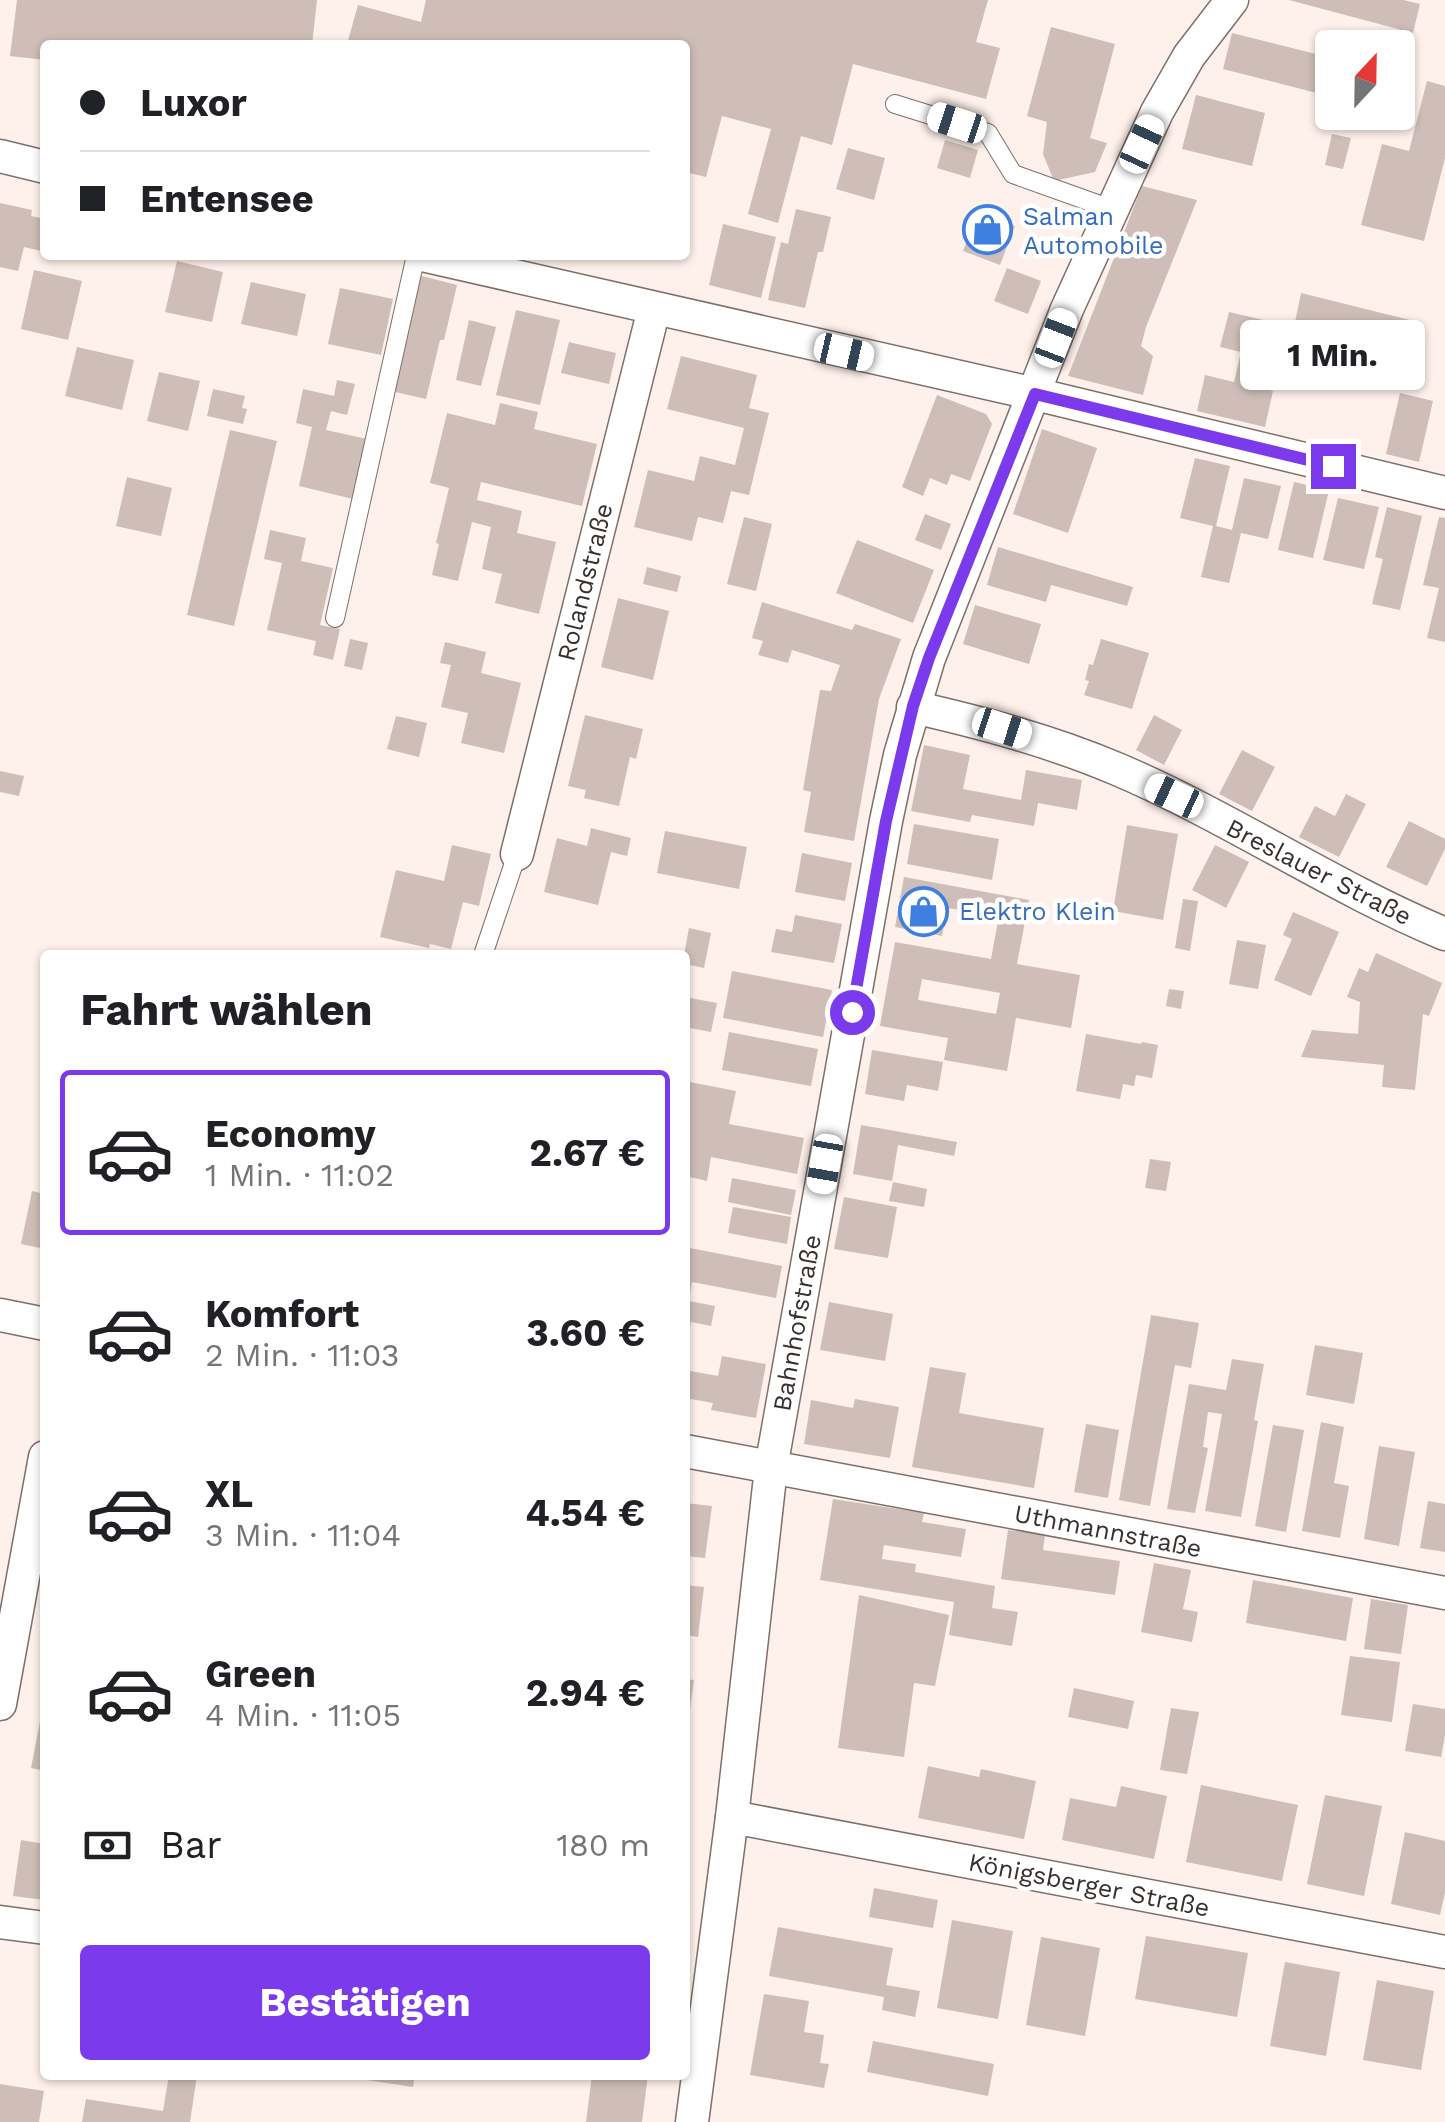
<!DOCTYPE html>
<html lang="de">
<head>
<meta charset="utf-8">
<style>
	body { margin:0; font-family:"Work Sans",sans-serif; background:#f2f2f2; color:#202124; height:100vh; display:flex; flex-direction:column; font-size:38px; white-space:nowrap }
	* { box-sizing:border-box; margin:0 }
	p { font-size:32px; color:#757577 }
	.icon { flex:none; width:55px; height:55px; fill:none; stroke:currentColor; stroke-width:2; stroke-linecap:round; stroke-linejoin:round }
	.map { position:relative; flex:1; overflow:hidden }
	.sheet { position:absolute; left:40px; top:950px; width:650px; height:1130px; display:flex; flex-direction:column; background:#fff; border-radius:10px; box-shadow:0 2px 8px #0004 }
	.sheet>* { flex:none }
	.banner { position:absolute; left:40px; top:40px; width:650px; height:220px; border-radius:10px; box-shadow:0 2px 8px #0004; display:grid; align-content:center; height:220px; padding:0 40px; background:#fff }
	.needle { width:65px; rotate:22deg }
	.fabs { position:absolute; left:1315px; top:30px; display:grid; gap:20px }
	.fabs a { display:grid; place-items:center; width:100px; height:100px; border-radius:10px; background:#fff; box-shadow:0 2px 8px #0004; font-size:50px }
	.end { position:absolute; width:45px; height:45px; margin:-22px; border:12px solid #7c3aed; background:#fff; box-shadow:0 0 0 5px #fff }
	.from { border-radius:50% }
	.bubble { position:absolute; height:70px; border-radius:10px; background:#fff; box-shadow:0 2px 8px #0004; font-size:32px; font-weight:700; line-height:70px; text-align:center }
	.car { position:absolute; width:30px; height:60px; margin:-30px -15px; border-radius:12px; box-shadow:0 0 8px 2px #0007; background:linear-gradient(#fff 24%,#345 0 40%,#fff 0 76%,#345 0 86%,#fff 0) }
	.banner b { display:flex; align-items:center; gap:35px; height:95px; font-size:38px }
	.banner b+b { border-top:2px solid #e0e0e0 }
	.banner i { width:25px; height:25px; background:#202124 }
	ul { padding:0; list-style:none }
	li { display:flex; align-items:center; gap:30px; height:165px; margin:0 20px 15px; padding:0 20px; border:5px solid transparent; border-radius:10px }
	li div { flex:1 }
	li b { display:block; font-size:38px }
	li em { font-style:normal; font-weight:700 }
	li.on { border-color:#7c3aed }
	li>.icon { width:90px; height:90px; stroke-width:1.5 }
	h2 { padding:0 40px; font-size:45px; line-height:120px }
	.pay { display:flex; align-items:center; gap:25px; height:110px; padding:0 40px; font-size:38px }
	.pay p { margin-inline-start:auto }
	.action { display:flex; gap:20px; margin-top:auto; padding:20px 40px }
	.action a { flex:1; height:115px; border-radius:10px; background:#7c3aed; color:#fff; font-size:40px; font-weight:700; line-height:115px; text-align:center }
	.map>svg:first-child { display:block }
</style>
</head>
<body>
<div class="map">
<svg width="1445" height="2122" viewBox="0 0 1445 2122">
	<rect width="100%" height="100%" fill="#fef0ea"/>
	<g fill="#cfbeb7" fill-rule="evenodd">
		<path d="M17 0H317L312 45H45V60L10 56Z"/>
		<path d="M426 0H988L976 42 1000 48 986 99 853 64 832 145 801 136 778 223 748 214 771 129 722 116 706 177 685 172V45L347 44 358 5 421 22Z"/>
		<path d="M1289 0H1403L1420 4 1413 33Z"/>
		<path d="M1051 27 1115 44 1090 138 1107 143 1095 172 1054 181 1043 154 1047 122 1027 116Z"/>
		<path d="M1232 33 1332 58V97L1223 69Z"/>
		<path d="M1427 81 1445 86V158L1424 241 1361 225 1382 144 1409 151Z"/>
		<path d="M1196 95 1265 113 1252 166 1182 149Z"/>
		<path d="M1332 134 1351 138 1343 169 1325 165Z"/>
		<path d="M945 140 978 150 970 178 937 168Z"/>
		<path d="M848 148 885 158 874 200 836 189Z"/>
		<path d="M1142 186 1197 200 1146 327 1141 346 1153 356 1143 395 1068 376Z"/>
		<path d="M0 203 32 210 31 216 45 219V252L24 247 18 271 0 267Z"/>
		<path d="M796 209 831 217 823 252H818L805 308 768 300 781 242 788 244Z"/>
		<path d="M979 211 1015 226 1000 265 963 251Z"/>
		<path d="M723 224 776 237 761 298 709 285Z"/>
		<path d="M177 261 223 272 212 322 165 312Z"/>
		<path d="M1007 268 1041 281 1028 314 994 301Z"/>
		<path d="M34 270 82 281 68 340 21 329Z"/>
		<path d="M418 275 457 285 444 340H440L426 399 391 391Z"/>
		<path d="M251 282 306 294 297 336 241 324Z"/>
		<path d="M340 288 393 299 381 355 328 344Z"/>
		<path d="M1301 293 1414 321 1403 369 1336 353 1332 373 1262 357 1255 386 1273 391 1265 427 1197 411 1205 375 1234 382 1241 352 1220 347 1229 312 1294 327Z"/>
		<path d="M516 310 560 320 540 405 496 395Z"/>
		<path d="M469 320 496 327 481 386 456 380Z"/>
		<path d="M569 342 616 353 609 384 561 373Z"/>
		<path d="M77 347 134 360 122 410 65 396Z"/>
		<path d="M681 356 757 375 749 408 769 413 749 495 731 491 723 523 698 517 692 541 634 527 648 470 694 481 700 456 735 465 744 428 667 409Z"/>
		<path d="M159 372 200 381 188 431 147 421Z"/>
		<path d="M337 380 355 384 347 415 331 411 326 430 367 439 353 499 299 486 312 427 296 423 303 389 334 396Z"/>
		<path d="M213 389 245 396 242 408 247 409 243 424 207 416Z"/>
		<path d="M1400 393 1433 401 1419 462 1386 454Z"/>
		<path d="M937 395 986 414 992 424 970 481 951 474 947 485 930 478 923 496 902 487Z"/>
		<path d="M500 403 538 412 534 429 597 444 582 506 481 482 477 500 522 511 517 533 556 542 539 614 495 603 502 574 482 569 491 527 472 522 458 581 432 575 439 544 436 543 449 488 430 483 447 413 495 425Z"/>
		<path d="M1042 429 1097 448 1068 533 1013 514Z"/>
		<path d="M230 430 277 441 234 626 187 615Z"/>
		<path d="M1195 458 1230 466 1216 526 1232 530 1244 478 1281 486 1268 539 1241 533 1229 583 1201 577 1213 526 1180 518Z"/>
		<path d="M127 477 172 488 161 536 116 526Z"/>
		<path d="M1294 482 1329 490 1313 558 1278 550Z"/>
		<path d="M1338 498 1379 507 1364 569 1323 560Z"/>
		<path d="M1387 507 1422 516 1400 610 1372 604 1383 559 1375 557Z"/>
		<path d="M925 514 951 524 941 550 915 540Z"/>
		<path d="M744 517 772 524 756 591 727 584Z"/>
		<path d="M1439 517 1445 518V642L1427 638 1439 588 1423 585Z"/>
		<path d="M270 530 306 538 301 561 333 568 320 625 340 629 333 660 313 655 316 641 267 630 282 563 264 559Z"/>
		<path d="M857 540 934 570 913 623 836 593Z"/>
		<path d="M998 547 1133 587 1127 606 1051 585 1046 602 987 585Z"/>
		<path d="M647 567 681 576 677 592 643 584Z"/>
		<path d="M618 598 669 611 653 680 601 667Z"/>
		<path d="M762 602 852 630 855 624 901 639 879 699 854 841 804 832 811 792 803 790 820 690 831 691 840 665 792 650 788 663 758 655 763 641 752 638Z"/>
		<path d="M975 605 1041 624 1029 664 963 644Z"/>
		<path d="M350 639 368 643 362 670 344 666Z"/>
		<path d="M1101 639 1149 653 1132 709 1084 695 1089 681 1085 680 1089 664 1093 665Z"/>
		<path d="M445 642 486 652 481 673 521 683 504 753 461 743 468 713 441 707 451 665 440 663Z"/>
		<path d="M585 715 643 729 636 759 630 757 619 806 584 798 586 790 568 786Z"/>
		<path d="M1154 715 1182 730 1164 765 1136 750Z"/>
		<path d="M396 716 427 723 419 757 387 749Z"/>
		<path d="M924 745 970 755 963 789 1021 800 1026 770 1082 780 1077 810 1038 803 1034 826 972 815 970 822 911 811Z"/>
		<path d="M1242 750 1275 767 1252 811 1219 794Z"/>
		<path d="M0 771 24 776 19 796 0 792Z"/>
		<path d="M1346 794 1366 804 1339 857 1299 837 1315 806 1335 816Z"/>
		<path d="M1409 821 1445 839V849L1427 886 1386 867Z"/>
		<path d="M914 824 999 839 992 880 907 864Z"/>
		<path d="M1127 825 1178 834 1163 920 1113 911Z"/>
		<path d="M591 828 631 838 627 856 611 852 598 905 544 892 557 838 587 846Z"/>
		<path d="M665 831 747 847 739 889 657 873Z"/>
		<path d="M452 845 491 854 479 906 463 902 451 949 430 944 429 948 380 937 396 870 444 881Z"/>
		<path d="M1215 845 1249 862 1226 908 1192 890Z"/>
		<path d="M802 853 852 863 845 901 795 892Z"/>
		<path d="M904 877 1029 900 1017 964 1080 975 1071 1028 1016 1018 1007 1071 944 1060 948 1038 880 1026 895 942 991 959 999 916 947 908 942 936 895 927ZM922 979 1000 993 996 1014 918 1000Z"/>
		<path d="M1183 899 1198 901 1190 951 1175 948Z"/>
		<path d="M1293 912 1339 932 1311 996 1274 980 1292 939 1283 935Z"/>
		<path d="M795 915 842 924 834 963 771 952 776 929 792 932Z"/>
		<path d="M689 928 711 933 704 968 685 964 684 955Z"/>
		<path d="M1237 940 1266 945 1258 989 1229 984Z"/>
		<path d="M1376 953 1442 983 1429 1016 1423 1014 1415 1090 1382 1087 1384 1065 1301 1057 1312 1030 1358 1034 1360 1002 1347 997 1359 968 1368 972Z"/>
		<path d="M732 971 832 990 823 1037 723 1018Z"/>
		<path d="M1169 989 1184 991 1181 1009 1166 1006Z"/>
		<path d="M685 997 717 1003 711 1032 685 1027Z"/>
		<path d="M729 1032 818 1049 811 1086 722 1070Z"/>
		<path d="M1086 1034 1141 1044 1142 1042 1158 1045 1152 1078 1136 1075 1134 1086 1123 1084 1120 1099 1076 1091Z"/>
		<path d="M872 1050 943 1062 938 1091 907 1085 904 1101 865 1094Z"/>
		<path d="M685 1081 736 1091 729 1124 804 1138 797 1174 711 1157 707 1181 685 1176Z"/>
		<path d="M861 1125 957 1142 954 1156 898 1145 892 1181 853 1174Z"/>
		<path d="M1150 1159 1171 1162 1166 1191 1145 1188Z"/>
		<path d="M732 1178 796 1190 791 1215 728 1202Z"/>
		<path d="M893 1182 927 1189 924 1207 889 1201Z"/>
		<path d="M32 1191 45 1194V1249L21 1244Z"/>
		<path d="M844 1197 897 1207 888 1258 834 1249Z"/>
		<path d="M733 1207 791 1217 787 1244 728 1233Z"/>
		<path d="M685 1247 782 1266 776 1298 692 1282 689 1301 715 1306 711 1326 691 1322 688 1336 685 1335Z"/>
		<path d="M829 1302 893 1314 885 1361 820 1350Z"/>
		<path d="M1151 1315 1199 1323 1191 1368 1175 1365 1150 1506 1119 1500Z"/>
		<path d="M1315 1345 1363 1353 1354 1404 1306 1395Z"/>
		<path d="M722 1356 766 1364 756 1418 711 1410 713 1403 685 1398V1370L718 1376Z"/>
		<path d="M1232 1359 1264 1364 1254 1420 1258 1421 1241 1517 1205 1511 1222 1414 1208 1412 1203 1447 1208 1448 1195 1513 1167 1509 1189 1384 1226 1390Z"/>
		<path d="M930 1367 966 1373 959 1413 1044 1428 1034 1488 912 1467Z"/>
		<path d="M855 1399 899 1407 890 1458 804 1444 811 1400 853 1408Z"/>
		<path d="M1321 1422 1344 1427 1334 1483 1349 1486 1340 1538 1302 1531Z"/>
		<path d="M1086 1424 1119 1430 1108 1498 1074 1492Z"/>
		<path d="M1273 1425 1304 1430 1286 1532 1255 1526Z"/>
		<path d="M1379 1446 1415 1452 1399 1546 1364 1539Z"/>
		<path d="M833 1499 924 1513 922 1522 966 1529 961 1557 884 1545 882 1559 916 1564 915 1572 995 1586 992 1608 1018 1612 1012 1646 949 1635 954 1602 820 1580Z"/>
		<path d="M1428 1501 1445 1504V1552L1420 1548Z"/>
		<path d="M685 1503 712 1506 705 1558 685 1556Z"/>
		<path d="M1008 1530 1045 1535 1043 1550 1120 1561 1115 1595 1001 1579Z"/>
		<path d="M1154 1563 1191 1570 1183 1609 1198 1612 1192 1642 1141 1632Z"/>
		<path d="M1253 1580 1353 1598 1346 1641 1246 1623Z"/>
		<path d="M685 1585 704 1587 698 1637 685 1635Z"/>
		<path d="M859 1595 949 1615 935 1686 914 1683 904 1757 838 1748Z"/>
		<path d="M1371 1599 1408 1605 1401 1654 1364 1649Z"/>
		<path d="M1350 1656 1400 1662 1392 1722 1341 1715Z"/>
		<path d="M685 1679 694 1680 687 1731 685 1730Z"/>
		<path d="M1074 1688 1134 1701 1128 1729 1068 1717Z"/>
		<path d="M1413 1704 1445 1709V1735L1441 1757 1405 1751Z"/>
		<path d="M1171 1708 1199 1712 1187 1774 1160 1770Z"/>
		<path d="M40 1721 45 1722V1771L31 1768Z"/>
		<path d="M928 1766 979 1777 981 1769 1036 1781 1024 1839 918 1818Z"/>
		<path d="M1201 1785 1298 1805 1282 1881 1186 1862Z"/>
		<path d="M1121 1786 1167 1796 1154 1859 1062 1840 1070 1798 1116 1807Z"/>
		<path d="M1325 1795 1382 1806 1364 1896 1307 1884Z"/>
		<path d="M1405 1832 1445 1841V1892L1440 1915 1391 1904Z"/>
		<path d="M21 1840 45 1844V1900L13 1896Z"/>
		<path d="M874 1888 938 1900 933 1928 869 1917Z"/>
		<path d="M952 1920 1013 1931 998 2019 937 2008Z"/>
		<path d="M778 1927 893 1948 886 1985 920 1991 915 2017 882 2010 884 1997 769 1976Z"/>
		<path d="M1146 1936 1248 1953 1237 2017 1135 1999Z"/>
		<path d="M1041 1937 1100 1948 1085 2036 1026 2025Z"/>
		<path d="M1285 1962 1340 1972 1326 2056 1270 2046Z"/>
		<path d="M1377 1980 1434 1991 1421 2070 1363 2060Z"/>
		<path d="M764 1994 809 2001 804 2032 824 2035 820 2063 829 2064 824 2088 750 2075Z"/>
		<path d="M873 2041 994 2064 988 2096 867 2072Z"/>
		<path d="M169 2075H197L190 2122H82L86 2099 163 2111Z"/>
		<path d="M347 2075H415L413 2087 347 2077Z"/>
		<path d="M592 2075H648L642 2122H586Z"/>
		<path d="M0 2084 44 2091 39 2122H0Z"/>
	</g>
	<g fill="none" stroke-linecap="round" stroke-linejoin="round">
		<defs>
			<g id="lane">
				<path d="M895 104 988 133 1013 174 1111 209"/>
				<path d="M335 618 416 255"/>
				<path d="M483 955 517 854"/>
			</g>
			<g id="street">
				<path d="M0 156 45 167"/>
				<path d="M422 255 1035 394 1445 493"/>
				<path d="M913 707C983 723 1051 741 1117 769 1230 817 1332 887 1445 934"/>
				<path d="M517 854 654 309"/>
				<path d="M0 1315 45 1324"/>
				<path d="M685 1451 1445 1593"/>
				<path d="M0 1704 45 1457"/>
				<path d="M732 1817 1445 1952"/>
				<path d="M0 1922 45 1928"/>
				<path d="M692 2122 732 1817 771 1468 886 821 900 755 929 658 1067 309 1157 112 1189 56 1232 0"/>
			</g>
		</defs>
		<use href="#lane" stroke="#7e6f69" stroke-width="20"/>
		<use href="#street" stroke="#7e6f69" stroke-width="35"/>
		<use href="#lane" stroke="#fff" stroke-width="18"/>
		<use href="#street" stroke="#fff" stroke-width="32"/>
	</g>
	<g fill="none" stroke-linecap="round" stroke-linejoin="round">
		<path stroke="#7c3aed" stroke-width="12" d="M852 1012 886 821 913 706 929 658 1035 394 1333 466"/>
	</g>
	<defs>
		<symbol id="shop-ring" viewBox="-11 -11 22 22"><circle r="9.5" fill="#fff" stroke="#3f7fe0" stroke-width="1.5"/><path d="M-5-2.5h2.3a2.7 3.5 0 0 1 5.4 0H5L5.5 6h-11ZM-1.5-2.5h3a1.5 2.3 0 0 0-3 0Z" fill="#3f7fe0"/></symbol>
	</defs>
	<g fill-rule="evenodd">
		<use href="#shop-ring" x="960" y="202" width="55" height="55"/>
		<use href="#shop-ring" x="896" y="884" width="55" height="55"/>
	</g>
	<g text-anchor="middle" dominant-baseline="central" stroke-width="9" stroke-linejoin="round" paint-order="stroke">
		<g font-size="25" fill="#366cbe" stroke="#fff" text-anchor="start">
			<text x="1023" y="216">Salman<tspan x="1023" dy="29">Automobile</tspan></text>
			<text x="959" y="911">Elektro Klein</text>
		</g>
		<g font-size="25" fill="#37312e" stroke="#fff">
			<text transform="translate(585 582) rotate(-76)">Rolandstraße</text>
			<text transform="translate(1319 872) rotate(27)">Breslauer Straße</text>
			<text transform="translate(797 1323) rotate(-80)">Bahnhofstraße</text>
			<text transform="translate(1108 1531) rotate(11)">Uthmannstraße</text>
			<text transform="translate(1089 1885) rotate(11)">Königsberger Straße</text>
		</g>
	</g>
</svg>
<div class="fabs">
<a><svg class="needle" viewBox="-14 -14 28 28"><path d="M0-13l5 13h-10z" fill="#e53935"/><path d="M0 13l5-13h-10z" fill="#757577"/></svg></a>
</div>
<i class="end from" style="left:852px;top:1012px"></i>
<i class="end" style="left:1333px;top:466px"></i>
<div class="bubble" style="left:1240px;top:320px;width:185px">1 Min.</div>
<i class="car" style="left:957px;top:123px;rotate:288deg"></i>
<i class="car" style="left:1142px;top:144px;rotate:25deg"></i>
<i class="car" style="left:1056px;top:338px;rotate:21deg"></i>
<i class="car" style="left:844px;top:352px;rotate:103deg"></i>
<i class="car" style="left:1002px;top:728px;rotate:108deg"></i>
<i class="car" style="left:1174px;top:796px;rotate:295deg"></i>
<i class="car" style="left:825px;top:1164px;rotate:190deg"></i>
<div class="banner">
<b><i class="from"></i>Luxor</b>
<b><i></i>Entensee</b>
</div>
<section class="sheet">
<h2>Fahrt wählen</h2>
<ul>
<li class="on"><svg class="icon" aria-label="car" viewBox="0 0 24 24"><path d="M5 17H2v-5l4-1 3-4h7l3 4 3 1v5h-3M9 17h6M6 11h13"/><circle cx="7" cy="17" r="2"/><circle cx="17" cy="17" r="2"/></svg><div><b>Economy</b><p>1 Min. · 11:02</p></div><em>2.67 €</em></li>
<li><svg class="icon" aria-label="car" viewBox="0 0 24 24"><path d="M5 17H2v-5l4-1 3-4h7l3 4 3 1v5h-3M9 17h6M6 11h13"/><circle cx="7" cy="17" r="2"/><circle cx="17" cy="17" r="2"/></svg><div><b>Komfort</b><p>2 Min. · 11:03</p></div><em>3.60 €</em></li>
<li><svg class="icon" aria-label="car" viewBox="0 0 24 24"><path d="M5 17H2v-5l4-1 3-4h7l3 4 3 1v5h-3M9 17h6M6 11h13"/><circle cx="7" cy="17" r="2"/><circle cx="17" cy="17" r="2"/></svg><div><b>XL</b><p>3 Min. · 11:04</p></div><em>4.54 €</em></li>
<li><svg class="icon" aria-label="car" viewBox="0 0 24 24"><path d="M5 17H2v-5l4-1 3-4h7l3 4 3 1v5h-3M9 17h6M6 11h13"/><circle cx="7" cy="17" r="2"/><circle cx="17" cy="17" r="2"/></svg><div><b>Green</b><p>4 Min. · 11:05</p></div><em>2.94 €</em></li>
</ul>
<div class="pay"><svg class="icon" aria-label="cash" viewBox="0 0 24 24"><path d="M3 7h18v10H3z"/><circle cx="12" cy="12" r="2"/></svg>Bar<p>180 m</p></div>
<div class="action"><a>Bestätigen</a></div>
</section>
</div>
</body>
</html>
